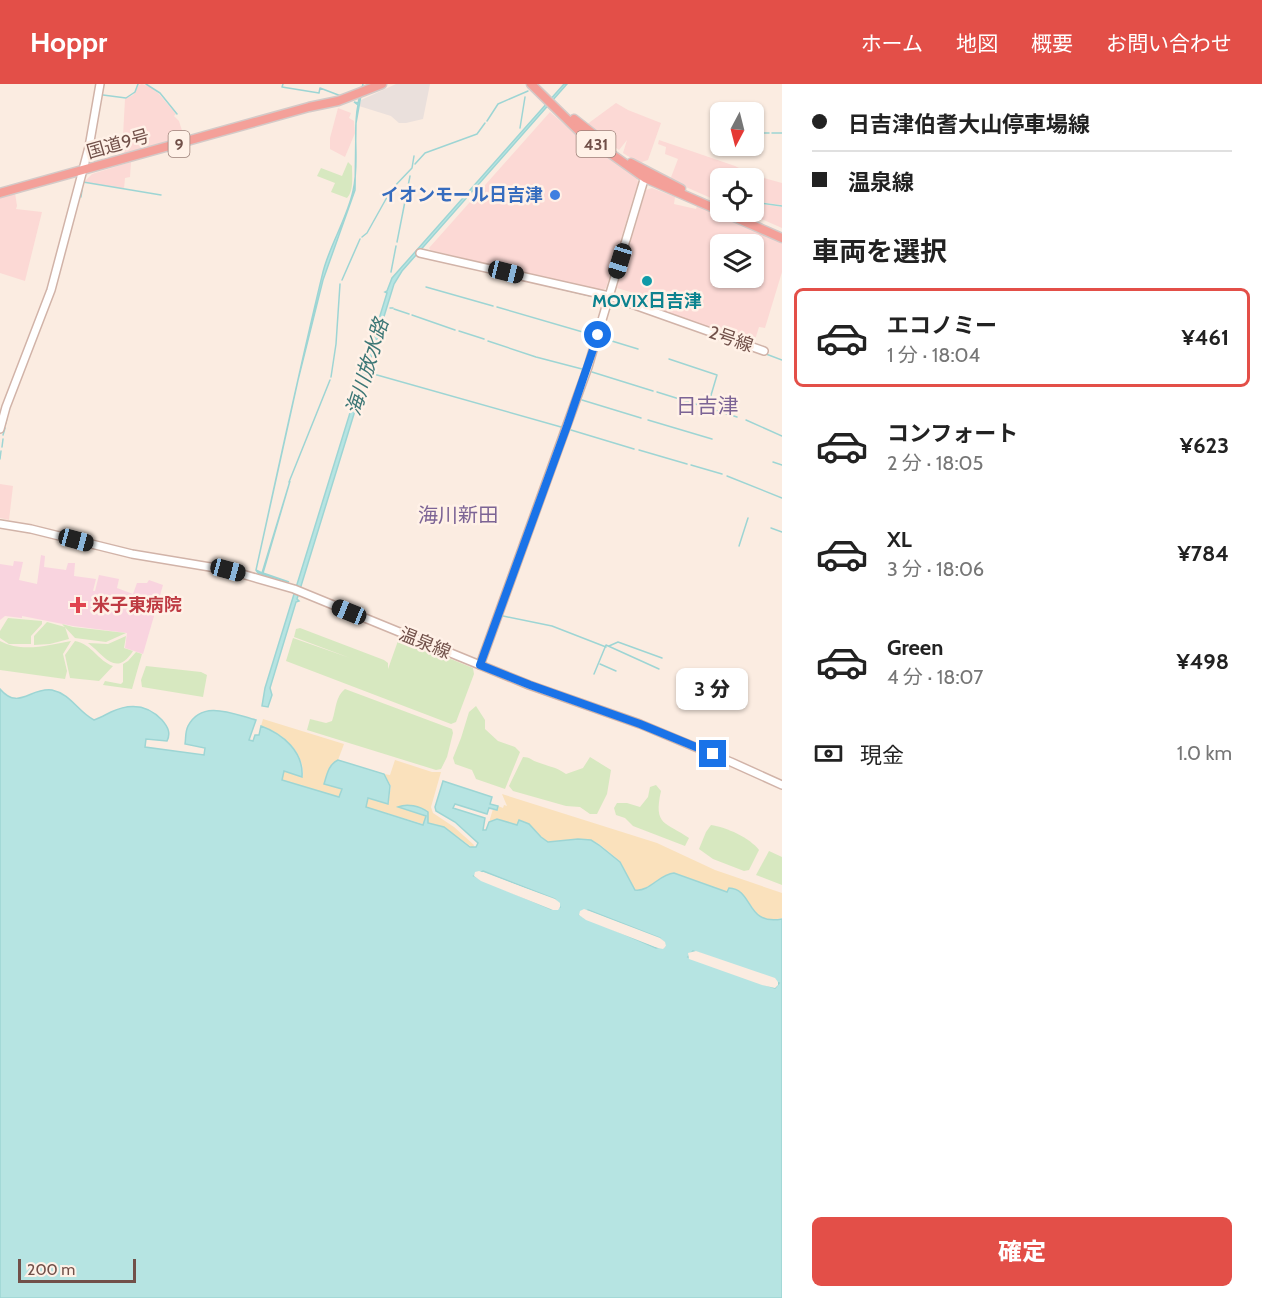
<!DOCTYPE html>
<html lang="ja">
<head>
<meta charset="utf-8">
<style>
	body { margin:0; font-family:Cabin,"Noto Sans JP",sans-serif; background:#f2f2f2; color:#222; height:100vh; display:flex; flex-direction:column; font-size:22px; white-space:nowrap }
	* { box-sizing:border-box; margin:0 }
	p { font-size:20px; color:#767676 }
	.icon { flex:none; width:33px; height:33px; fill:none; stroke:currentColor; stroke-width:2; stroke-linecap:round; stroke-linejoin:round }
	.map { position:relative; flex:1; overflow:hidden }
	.sheet { display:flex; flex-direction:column; background:#fff; width:480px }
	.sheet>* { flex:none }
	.guide { display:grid; align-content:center; height:132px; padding:0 30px; background:#fff }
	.needle { width:39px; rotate:187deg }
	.buttons { position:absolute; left:710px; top:18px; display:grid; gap:12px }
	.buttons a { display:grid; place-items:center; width:54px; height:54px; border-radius:9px; background:#fff; box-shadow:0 2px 4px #0004; font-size:30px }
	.scale { position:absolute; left:18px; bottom:15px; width:118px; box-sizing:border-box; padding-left:6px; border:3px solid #715049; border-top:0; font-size:16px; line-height:21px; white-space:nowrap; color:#715049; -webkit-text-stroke:4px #fff1e7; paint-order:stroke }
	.end { position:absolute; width:27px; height:27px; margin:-14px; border:8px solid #1a73e8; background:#fff; box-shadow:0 0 0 3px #fff }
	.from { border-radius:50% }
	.bubble { position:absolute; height:42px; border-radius:9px; background:#fff; box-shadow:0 2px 4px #0004; font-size:20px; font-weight:800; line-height:42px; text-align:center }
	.car { position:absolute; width:18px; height:36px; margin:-18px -9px; border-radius:8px; box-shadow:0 0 4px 2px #0007; background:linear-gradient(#222 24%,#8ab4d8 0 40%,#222 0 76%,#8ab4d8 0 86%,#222 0) }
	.guide b { display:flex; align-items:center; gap:21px; height:57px; font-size:22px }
	.guide b+b { border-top:2px solid #e0e0e0 }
	.guide i { width:15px; height:15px; background:#222 }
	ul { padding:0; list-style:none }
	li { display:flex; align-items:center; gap:18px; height:99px; margin:0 12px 9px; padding:0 18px; border:3px solid transparent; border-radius:9px }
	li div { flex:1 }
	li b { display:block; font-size:22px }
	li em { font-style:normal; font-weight:800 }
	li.on { border-color:#e34f48 }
	li>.icon { width:54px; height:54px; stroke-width:1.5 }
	h2 { padding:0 30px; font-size:27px; line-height:72px }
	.pay { display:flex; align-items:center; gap:15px; height:66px; padding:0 30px; font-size:22px }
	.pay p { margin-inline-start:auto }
	.action { display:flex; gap:12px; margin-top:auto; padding:12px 30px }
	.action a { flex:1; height:69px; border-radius:9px; background:#e34f48; color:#fff; font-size:24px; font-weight:800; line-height:69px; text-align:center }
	header { display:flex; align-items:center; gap:36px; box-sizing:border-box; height:84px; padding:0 30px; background:#e34f48; color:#fff }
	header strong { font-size:28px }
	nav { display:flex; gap:33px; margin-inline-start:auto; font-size:21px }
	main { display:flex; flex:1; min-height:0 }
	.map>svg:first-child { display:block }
</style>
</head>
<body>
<header>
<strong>Hoppr</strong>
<nav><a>ホーム</a><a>地図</a><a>概要</a><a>お問い合わせ</a></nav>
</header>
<main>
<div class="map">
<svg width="782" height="1214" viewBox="0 0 782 1214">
	<rect width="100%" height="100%" fill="#fbece1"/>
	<g fill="#fcd9d5" fill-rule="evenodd">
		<path d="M142 0 150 3 159 10 176 30 174 32 179 37 184 53 122 70 125 15 133 11 139 1Z"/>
		<path d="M616 19 628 26 661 39 648 76 639 79 623 69 627 56 619 66 586 41Z"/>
		<path d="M338 24 351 29 349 34 354 37 355 49 345 73 330 65V54Z"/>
		<path d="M550 28 594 66 600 68 636 91 638 98 606 204 601 207 430 166 429 164Z"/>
		<path d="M659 56 735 82 753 91 782 99V121L754 117 753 121V94H720V118L670 96 678 75 665 70 666 63 658 60Z"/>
		<path d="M131 78 130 93 125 94 124 105 84 98 92 90Z"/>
		<path d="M652 104 675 113 674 120 696 125 697 122 782 158V188L765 244 759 243 754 259 635 217 637 210 617 204 646 106ZM720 160H753V194H720Z"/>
		<path d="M15 109 17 122 16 125 42 128 25 197 0 189V113Z"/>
		<path d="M755 119 782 123V144L752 131Z"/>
		<path d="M0 400 13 402 9 436 0 434Z"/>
	</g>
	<path fill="#eae0dc" d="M396 0H430L423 35 406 39H399L391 32 359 22 361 16Z"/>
	<path fill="#f9d4df" d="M41 471 45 472 44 483 66 486 68 479H75L74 492 96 495 93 507H95L99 491 119 495 117 504 133 510 137 499H147L149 496 163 501 143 570 125 564 127 549 73 542 22 532V534L5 532 0 536V480L13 482 14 477 23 478 19 496 37 500Z"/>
	<g fill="#d7e8c0">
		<path d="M348 78 352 82C352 92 354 107 347 114L331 108 335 99 317 92 321 84 342 92Z"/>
		<path d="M8 534 42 537V540L31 552V560H9L0 554V547Z"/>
		<path d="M47 538 65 543 69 555 50 560 34 561V552Z"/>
		<path d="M62 540 73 543 126 549 106 558 75 554Z"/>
		<path d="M300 544 384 576 388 579V585L399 554 473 584 474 590 456 638 451 640 286 577 293 554 350 574 294 553 296 545Z"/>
		<path d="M126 552 124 564 133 567C116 594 104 571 88 559L108 560Z"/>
		<path d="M0 557C22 569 49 561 71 557L63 570 67 587 65 595 0 586Z"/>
		<path d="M75 557C92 560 98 577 113 582L99 597 70 594 65 571Z"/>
		<path d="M136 568 142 570 132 605 103 601 105 597 121 600 123 598V580L128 577Z"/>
		<path d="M146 582 201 588 207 591 203 613 142 603 141 596Z"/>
		<path d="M345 605 452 645 453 649 447 673 441 685 436 686 307 646 310 635 326 639 332 637C336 626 335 613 345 605Z"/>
		<path d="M476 622 485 636V645L498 657 515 663 520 668 505 705 476 695 472 686 455 680 453 674 461 654 469 628Z"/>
		<path d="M523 673C530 673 531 676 537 678 549 683 555 682 566 690L583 684 590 673 611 686 607 710 597 730H590L580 723 566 722 513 707 509 702Z"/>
		<path d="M656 701 661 707C653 742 666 738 689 754L685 762 633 742 625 734 616 731 614 724 617 719H627L640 723 648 713 650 703Z"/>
		<path d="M711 741C726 743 750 754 759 766L749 786 744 787 713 775 699 765 706 748Z"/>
		<path d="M769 767 782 773V801L756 791Z"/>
	</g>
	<g fill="#fae1bc">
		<path d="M263 635 344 660 338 676 330 682 324 699 342 705 339 713 282 696 284 687 303 693C305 668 283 649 261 642Z"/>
		<path d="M395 676 432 688H441L431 723 433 729 454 743 474 761 473 764 444 743H439L428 739V728C420 722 407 719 398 723L426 732 423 740 366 723 368 714 388 720 391 702 384 690 390 691Z"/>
		<path d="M502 710 657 759 715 786 782 809V834L772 836 763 835C751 826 744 804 729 804L727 808 674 789C659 790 650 807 635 806L620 777 599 760 591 756 578 755 548 758C537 751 533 739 519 736L517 741 497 735 489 738 493 725 497 726 498 722 503 724 504 721 507 722Z"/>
	</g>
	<g fill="#b6e4e2" stroke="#9dd5d4" stroke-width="1.5" fill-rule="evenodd">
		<path d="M363 0 356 39 355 106 323 196 298 296 256 486 262 489 290 397 263 489 289 498 258 489 256 486C278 386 299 287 323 188 330 160 347 135 353 107 360 79 352 49 358 21L354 18 358 19Z"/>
		<path d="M564 0H567L402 187 394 200 297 515 299 517 296 518 270 604 272 611 268 623 262 622 265 604 387 209 385 208 387 207 392 194Z"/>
		<path d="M0 605C19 627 30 603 52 606 71 610 78 628 94 636 100 634 105 631 111 628 130 619 147 620 162 636 168 643 171 649 167 657L146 655 145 663 204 671 205 664 185 660C186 654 185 648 188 642 202 615 233 630 256 636L249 656 253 657 255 651H259L261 642C283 650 304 668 302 693L284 687 282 696 339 713 342 705 324 700C327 690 329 680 338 676L384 690 390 702 388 720 368 714 366 723 423 741 426 732 398 723C407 719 420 722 428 728V739L444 743 470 763H476L478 759 455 738 436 727 435 723 443 697 492 713 490 720 498 722 497 726 489 724 487 730 455 720 453 724 485 734 483 746H486L489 738 497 735 517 741 519 736 529 740 541 753 548 758 578 755 591 756 599 761 620 778 635 806C650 808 659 790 674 789L727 808 729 804C754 805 745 842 782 835V1214H0ZM483 787 555 815 560 823 551 825 474 792ZM588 826 660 854 665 862 656 864 580 831ZM693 867 779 899 775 904 688 873Z"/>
	</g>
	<g fill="#fbece1">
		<path d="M479 787 555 815 560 819V823L558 826H553L481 797 474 792 475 788Z"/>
		<path d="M584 825 660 854 665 858 666 862 663 865 658 864 586 836 579 831 580 827Z"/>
		<path d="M696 867 775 894 778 898V901L775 904 762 901 689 875 688 869Z"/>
	</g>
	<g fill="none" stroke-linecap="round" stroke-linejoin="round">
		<g stroke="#9dd5d4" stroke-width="1.5">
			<path d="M146 0 160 9 177 30"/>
			<path d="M283 0 282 3 319 9 320 4 341 12"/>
			<path d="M103 11 126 14 135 8 138 0"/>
			<path d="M487 37 498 20 528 7"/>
			<path d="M520 44 525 13"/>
			<path d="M758 49H769"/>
			<path d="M772 49H782"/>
			<path d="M415 80 425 69 477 50 485 39"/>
			<path d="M83 98 161 111"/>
			<path d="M81 113 82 106"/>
			<path d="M753 123 754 118 782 122"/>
			<path d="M751 130 752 128"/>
			<path d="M362 153 367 149 391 106 412 84 414 72"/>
			<path d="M397 158 410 92"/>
			<path d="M391 188 396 162"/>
			<path d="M342 196 360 155"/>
			<path d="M540 200 603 215"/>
			<path d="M426 203 493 222"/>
			<path d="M614 218 637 226"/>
			<path d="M497 223 593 251"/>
			<path d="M390 224H393"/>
			<path d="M394 225 409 230"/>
			<path d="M412 231 455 246"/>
			<path d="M459 247 484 255"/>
			<path d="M602 254 638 265"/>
			<path d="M488 257 536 273 582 285"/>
			<path d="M766 270 782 276"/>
			<path d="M669 275 717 291 709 318"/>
			<path d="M592 288 653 307"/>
			<path d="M370 289 561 343"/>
			<path d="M331 293 336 260 340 200"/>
			<path d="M657 308 737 333"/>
			<path d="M582 316 641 334"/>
			<path d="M648 336 712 355"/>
			<path d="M746 336 782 352"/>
			<path d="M6 339 7 333"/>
			<path d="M571 346 634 365"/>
			<path d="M3 351 5 344"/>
			<path d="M2 363 3 355"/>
			<path d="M639 366 687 380"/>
			<path d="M0 375 1 367"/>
			<path d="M773 378 782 381"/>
			<path d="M691 381 722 390"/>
			<path d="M727 392 782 414"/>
			<path d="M289 398 330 296"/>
			<path d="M771 444 782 448"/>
			<path d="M739 462 748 434"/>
			<path d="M503 532 552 542 606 563"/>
			<path d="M609 562 618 558 662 574"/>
			<path d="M600 580 616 587"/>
			<path d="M594 590 606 561 659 585"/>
		</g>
		<defs>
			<g id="secondary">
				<path d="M626 156 646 89"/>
				<path d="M420 169 609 212 764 267"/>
				<path d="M0 345 6 323 51 206 89 63 100 0"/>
				<path d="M0 440 31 445 132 470 228 486 294 505 529 601 640 640 731 678 782 701"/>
				<path d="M480 581 588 283 625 159"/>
			</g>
			<g id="highway">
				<path d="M531 0 579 47 645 94 782 154"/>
				<path d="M574 35 602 57"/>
				<path d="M631 79 681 105"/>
				<path d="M0 109 309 23 338 17 382 0"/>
			</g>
		</defs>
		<use href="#secondary" stroke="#d1b3a8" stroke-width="10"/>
		<use href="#highway" stroke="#d4cac8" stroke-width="11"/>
		<use href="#secondary" stroke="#fff" stroke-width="7"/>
		<use href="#highway" stroke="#f4a099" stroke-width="8"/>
	</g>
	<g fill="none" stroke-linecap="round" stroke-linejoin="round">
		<path stroke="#1a73e8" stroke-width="8" d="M598 251 567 342 480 581 530 601 640 640 713 670"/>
	</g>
	<circle fill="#3f7fe0" stroke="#fff1e7" stroke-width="2" cx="555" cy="111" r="6"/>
	<circle fill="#0f9aa8" stroke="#fff1e7" stroke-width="2" cx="647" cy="197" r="6"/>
	<path fill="#e0444e" stroke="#fff1e7" stroke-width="2" d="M75 512h6v6h6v6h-6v6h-6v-6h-6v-6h6z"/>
	<g text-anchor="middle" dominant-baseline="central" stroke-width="5" stroke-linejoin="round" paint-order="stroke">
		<g fill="#fff1e7" stroke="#9c8078" stroke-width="1.5">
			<rect x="168.5" y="47" width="21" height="26" rx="4.5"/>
			<rect x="576.5" y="47" width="39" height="26" rx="4.5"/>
		</g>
		<g font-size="16" font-weight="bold" fill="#715049">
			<text x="179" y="60">9</text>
			<text x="596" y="60">431</text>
		</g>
		<g font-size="18" fill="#715049" stroke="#fff1e7">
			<text transform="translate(118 60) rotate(-16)">国道9号</text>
			<text transform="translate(731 255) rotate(19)">2号線</text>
			<text transform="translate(425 559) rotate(22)">温泉線</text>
		</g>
		<g font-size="18" font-weight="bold" fill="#366cbe" stroke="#fff1e7" text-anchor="end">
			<text x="543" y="111">イオンモール日吉津</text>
		</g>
		<g font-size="18" font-weight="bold" fill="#0d838f" stroke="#fff1e7">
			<text x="647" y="217">MOVIX日吉津</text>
		</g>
		<g font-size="18" font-weight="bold" fill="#be3a42" stroke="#fff1e7" text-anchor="start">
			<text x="92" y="521">米子東病院</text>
		</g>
		<g font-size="20" font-style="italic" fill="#3d7776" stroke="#fff1e7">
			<text transform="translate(367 283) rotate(-73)">海川放水路</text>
		</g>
		<g font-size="20" fill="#7c6495" stroke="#fff1e7">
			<text x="458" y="431">海川新田</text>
		</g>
		<g font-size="21" fill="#7c6495" stroke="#fff1e7">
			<text x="707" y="321">日吉津</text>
		</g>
	</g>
</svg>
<div class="buttons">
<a><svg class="needle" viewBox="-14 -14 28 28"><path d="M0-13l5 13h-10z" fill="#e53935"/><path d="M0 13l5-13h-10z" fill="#767676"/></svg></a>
<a><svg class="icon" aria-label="locate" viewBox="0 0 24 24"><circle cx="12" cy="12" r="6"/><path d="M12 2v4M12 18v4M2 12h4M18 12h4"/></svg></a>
<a><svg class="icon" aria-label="layers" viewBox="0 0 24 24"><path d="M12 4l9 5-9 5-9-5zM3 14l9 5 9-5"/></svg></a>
</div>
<div class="scale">200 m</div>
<i class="end from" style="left:598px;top:251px"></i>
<i class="end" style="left:713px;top:670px"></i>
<div class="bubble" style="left:676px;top:584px;width:72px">3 分</div>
<i class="car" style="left:620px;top:177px;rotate:197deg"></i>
<i class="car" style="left:506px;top:188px;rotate:104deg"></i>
<i class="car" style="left:76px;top:456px;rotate:105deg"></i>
<i class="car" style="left:228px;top:486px;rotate:105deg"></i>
<i class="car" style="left:349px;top:528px;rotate:292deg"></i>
</div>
<section class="sheet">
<div class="guide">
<b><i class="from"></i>日吉津伯耆大山停車場線</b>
<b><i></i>温泉線</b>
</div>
<h2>車両を選択</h2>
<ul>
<li class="on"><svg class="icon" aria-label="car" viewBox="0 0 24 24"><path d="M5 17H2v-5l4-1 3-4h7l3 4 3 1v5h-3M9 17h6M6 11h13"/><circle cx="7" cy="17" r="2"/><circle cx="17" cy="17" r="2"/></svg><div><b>エコノミー</b><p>1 分 · 18:04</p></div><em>¥461</em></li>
<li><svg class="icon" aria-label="car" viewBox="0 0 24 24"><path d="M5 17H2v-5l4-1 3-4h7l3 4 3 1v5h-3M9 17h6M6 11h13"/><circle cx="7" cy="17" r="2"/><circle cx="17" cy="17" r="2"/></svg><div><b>コンフォート</b><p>2 分 · 18:05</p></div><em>¥623</em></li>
<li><svg class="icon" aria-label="car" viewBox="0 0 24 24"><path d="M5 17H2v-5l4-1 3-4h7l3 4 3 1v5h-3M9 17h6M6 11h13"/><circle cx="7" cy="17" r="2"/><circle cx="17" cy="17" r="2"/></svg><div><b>XL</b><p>3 分 · 18:06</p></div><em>¥784</em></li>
<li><svg class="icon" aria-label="car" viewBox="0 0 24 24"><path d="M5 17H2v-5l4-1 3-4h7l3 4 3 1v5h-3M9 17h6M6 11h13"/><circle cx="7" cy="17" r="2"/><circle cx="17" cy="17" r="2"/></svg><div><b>Green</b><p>4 分 · 18:07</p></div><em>¥498</em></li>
</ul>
<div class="pay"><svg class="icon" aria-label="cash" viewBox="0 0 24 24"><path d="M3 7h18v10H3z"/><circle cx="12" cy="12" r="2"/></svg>現金<p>1.0 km</p></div>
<div class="action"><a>確定</a></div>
</section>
</main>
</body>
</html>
